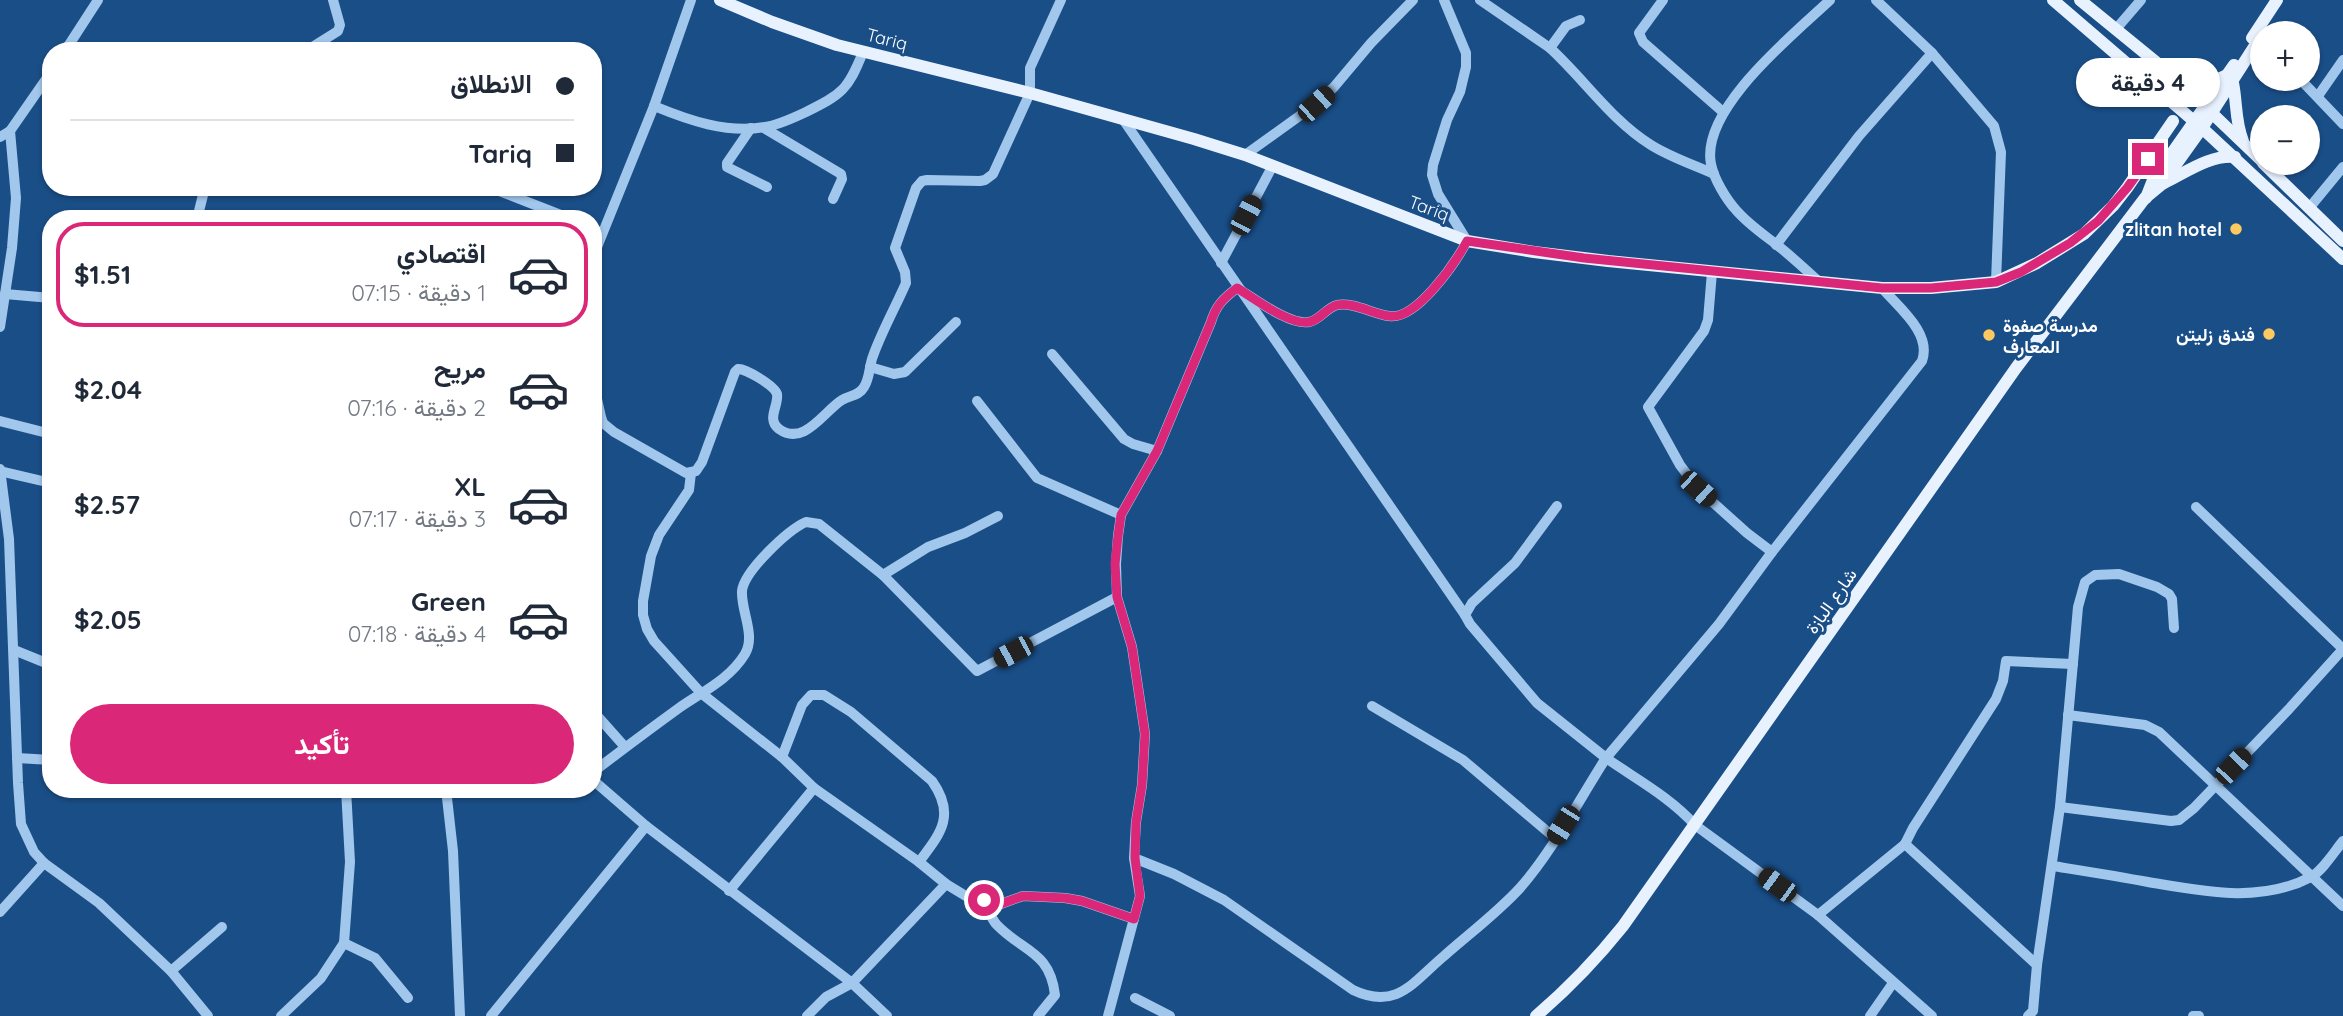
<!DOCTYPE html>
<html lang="ar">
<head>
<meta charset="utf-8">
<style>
	body { margin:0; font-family:Quicksand,Vazirmatn,sans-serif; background:#f6f6f7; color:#1f2937; direction:rtl; height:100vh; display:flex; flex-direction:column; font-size:26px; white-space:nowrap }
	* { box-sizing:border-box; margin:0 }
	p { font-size:23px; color:#747a83 }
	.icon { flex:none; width:38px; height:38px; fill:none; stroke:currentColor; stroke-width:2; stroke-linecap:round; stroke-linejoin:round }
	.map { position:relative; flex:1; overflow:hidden; direction:ltr }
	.side { position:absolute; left:42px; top:210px; width:560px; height:588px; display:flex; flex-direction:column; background:#fff; border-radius:28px; box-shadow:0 2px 5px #0004; direction:rtl }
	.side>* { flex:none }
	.guide { position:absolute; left:42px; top:42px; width:560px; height:154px; border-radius:28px; box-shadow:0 2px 5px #0004; direction:rtl; display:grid; align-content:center; height:154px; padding:0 28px; background:#fff }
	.buttons { position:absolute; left:2250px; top:21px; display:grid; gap:14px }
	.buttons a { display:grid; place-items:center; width:70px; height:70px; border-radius:50%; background:#fff; box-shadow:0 2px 5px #0004; font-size:35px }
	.end { position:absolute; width:32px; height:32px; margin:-16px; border:9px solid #db2777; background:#fff; box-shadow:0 0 0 4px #fff }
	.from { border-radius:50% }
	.bubble { position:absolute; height:49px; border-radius:24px; background:#fff; box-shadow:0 2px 5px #0004; font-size:23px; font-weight:700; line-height:49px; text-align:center; direction:rtl }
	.car { position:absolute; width:21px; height:42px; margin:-21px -10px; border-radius:9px; box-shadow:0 0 5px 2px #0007; background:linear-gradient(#222 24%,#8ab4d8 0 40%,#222 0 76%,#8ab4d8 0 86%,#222 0) }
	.guide b { display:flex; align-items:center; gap:24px; height:66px; font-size:26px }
	.guide b+b { border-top:2px solid #e0e1e3 }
	.guide i { width:18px; height:18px; background:#1f2937 }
	ul { padding:12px 0 0; list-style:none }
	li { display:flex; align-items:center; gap:21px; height:105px; margin:0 14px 10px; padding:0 14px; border:4px solid transparent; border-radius:28px }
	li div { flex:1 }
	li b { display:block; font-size:26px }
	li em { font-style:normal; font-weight:700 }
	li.on { border-color:#db2777 }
	li>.icon { width:63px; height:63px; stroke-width:1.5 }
	.action { display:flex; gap:14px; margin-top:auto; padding:14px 28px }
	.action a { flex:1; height:80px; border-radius:42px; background:#db2777; color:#fff; font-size:28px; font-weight:700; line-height:80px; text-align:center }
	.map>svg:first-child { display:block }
</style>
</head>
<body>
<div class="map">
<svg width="2343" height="1016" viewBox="0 0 2343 1016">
	<rect width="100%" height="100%" fill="#1a4e87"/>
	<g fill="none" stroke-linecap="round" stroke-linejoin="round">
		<g stroke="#a2c7ec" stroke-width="10">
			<path d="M1480 0 1550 48"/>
			<path d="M1663 0 1639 33 1643 42 1723 112"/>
			<path d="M1876 0 1932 53 1994 126 2001 152 1996 282"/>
			<path d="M1580 20 1566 26 1550 48C1584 79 1611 120 1651 145 1670 157 1694 165 1714 174"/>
			<path d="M2116 29 2141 0"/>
			<path d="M65 51 98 0"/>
			<path d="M306 51 338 31 340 25 333 0"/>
			<path d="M2300 79 2343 124"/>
			<path d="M2318 96 2343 60"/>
			<path d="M654 106C688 120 727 134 765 127 779 125 793 118 806 112 842 94 848 90 863 52"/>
			<path d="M1122 118 1465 615"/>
			<path d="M751 128 727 163V167L767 187"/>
			<path d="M764 128 841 174 842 179 833 199"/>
			<path d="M0 137 10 131 51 72"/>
			<path d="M1245 155 1316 104 1334 87 1371 43 1413 0"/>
			<path d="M489 187 571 219"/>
			<path d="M2310 207 2343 167"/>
			<path d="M197 219 205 187"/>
			<path d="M1776 245 1859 136 1932 53"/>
			<path d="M593 257 654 106 691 0"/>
			<path d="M1221 263 1272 167"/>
			<path d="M1712 272 1708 320 1704 331 1648 407 1680 465 1698 489 1747 533 1772 552"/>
			<path d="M1817 280C1804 268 1791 256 1777 245 1763 234 1748 224 1736 210 1726 199 1714 179 1711 164 1700 109 1794 34 1830 0"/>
			<path d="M5 294 51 298"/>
			<path d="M0 327 12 248 16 198 10 131"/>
			<path d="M1052 354 1124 439 1133 444 1157 451"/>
			<path d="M870 367 894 374 905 372 956 322"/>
			<path d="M593 381 601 417 603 423 614 432 686 473 696 471 702 462 735 372 738 369C745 368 775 386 777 394 779 406 766 419 779 429 804 447 824 411 842 400 850 395 859 396 864 387 870 378 869 366 873 356 882 331 895 308 906 283L905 272 895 248 916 188 922 181 927 180 980 181 985 180 993 174 1030 93V68L1061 0"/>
			<path d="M977 401 1037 478 1121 515"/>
			<path d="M0 421 51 434"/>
			<path d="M0 469 9 539 18 783 21 824 34 852 44 863 99 903 171 971 208 1016"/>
			<path d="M0 471 51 483"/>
			<path d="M691 473 689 490 659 535 651 556 643 601V615L647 629 654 641 701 693 782 757 814 788 919 862 946 884 979 904 985 906 984 900 998 905 1023 896 1065 898 1082 901 1134 919"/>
			<path d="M1557 506 1515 563 1472 603 1465 615 1470 624 1537 703 1606 758 1719 624 1772 552 1922 361C1932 333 1899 308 1882 288"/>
			<path d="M2196 507 2343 649"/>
			<path d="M883 575 928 547 965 533 998 516"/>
			<path d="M14 650 51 665"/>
			<path d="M1372 706 1463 760 1555 838"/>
			<path d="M593 711 625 747"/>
			<path d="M2068 715 2145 725 2159 732 2343 906"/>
			<path d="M782 757 802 705 811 695H824L851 712 932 781C956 815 941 833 919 862"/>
			<path d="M17 758 51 760"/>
			<path d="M593 772C622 750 650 729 679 708 702 692 730 679 745 654 756 635 741 612 742 591 744 571 788 530 806 522L819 524 883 575 977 671 1117 597"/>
			<path d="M446 789 453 851 460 1016"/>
			<path d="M2060 807 2171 821 2179 820 2194 808 2289 709 2343 649"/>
			<path d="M646 826 852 983 946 884"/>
			<path d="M1905 844 2037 965"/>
			<path d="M1134 858 1174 874 1224 900 1353 990C1397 1011 1414 981 1444 956 1470 933 1497 913 1520 888 1552 852 1579 800 1606 758 1636 779 1670 797 1695 825L1818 915 1932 1016"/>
			<path d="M2053 866C2084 871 2116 876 2148 882 2202 891 2259 904 2311 877 2323 870 2334 852 2343 841"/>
			<path d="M729 891 814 788"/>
			<path d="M984 900C988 908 991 919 997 925 1023 952 1050 951 1055 995L1038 1016"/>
			<path d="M0 912 44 863"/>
			<path d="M1818 915 1905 844 1913 828 1996 699 2003 681 2006 661 2073 664"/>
			<path d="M344 943 350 862 346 789"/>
			<path d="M171 971 222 927"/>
			<path d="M1135 998 1170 1016"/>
			<path d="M281 1016 321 978 344 943 375 958 408 998"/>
			<path d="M491 1016 646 826 593 780"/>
			<path d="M807 1016 826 997 852 983 887 1016"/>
			<path d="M1108 1016 1140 896 1134 858 1136 822 1142 785 1145 734 1132 647 1117 597 1116 564 1118 536 1121 515 1157 451 1211 322C1216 305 1224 298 1237 288 1254 298 1290 326 1309 322 1320 320 1326 308 1337 305 1354 302 1373 314 1389 316 1416 321 1456 262 1467 241L1438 194 1432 175 1433 165 1447 120 1460 92 1466 67V53L1444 0"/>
			<path d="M1870 1016 1893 983"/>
			<path d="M2028 1016 2033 1011 2037 965 2060 807 2078 607 2085 582 2095 575 2119 574 2157 587 2169 594 2172 599 2174 628"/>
			<path d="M2193 1016H2199"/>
		</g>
		<g stroke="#e8f2ff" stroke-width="12">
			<path d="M720 0 772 22 837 45 1030 93 1194 139 1245 155 1467 241 1534 252 1608 261 1882 288H1931L1996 282 2037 263 2084 234 2113 206 2127 188 2173 121"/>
			<path d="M2053 0 2202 128 2343 259"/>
			<path d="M2080 0 2173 76 2263 162"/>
			<path d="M2252 38 2277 0"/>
			<path d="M2177 78C2195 85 2211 83 2227 75"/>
			<path d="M2233 83C2237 102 2235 122 2243 141"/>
			<path d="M2263 163 2343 241"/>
			<path d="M2164 183C2187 172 2209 155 2235 157"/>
			<path d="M2146 198 2153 180 2234 65"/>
			<path d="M1536 1016C1570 987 1595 961 1623 926L2016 368 2145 198 2162 184 2202 128 2263 33"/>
		</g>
	</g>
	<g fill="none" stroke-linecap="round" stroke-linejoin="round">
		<path stroke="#db2777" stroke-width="9" d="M984 900 998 905 1023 896 1065 898 1082 901 1134 919 1140 896 1135 858 1136 822 1142 785 1145 734 1132 647 1117 597 1115 564 1118 536 1121 515 1157 451 1211 322C1216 305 1224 298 1237 288 1254 298 1290 326 1309 322 1320 320 1326 308 1337 305 1354 302 1373 314 1389 316 1416 321 1456 262 1467 241L1584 258 1882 288H1931L1996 282 2021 272 2070 243 2098 221 2127 188 2148 159"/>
	</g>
	<g fill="#fec95f" stroke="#1a4e87" stroke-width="2.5">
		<circle cx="2236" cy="229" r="7"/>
		<circle cx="2269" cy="334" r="7"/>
		<circle cx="1989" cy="335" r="7"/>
	</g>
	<g text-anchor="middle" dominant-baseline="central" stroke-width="6" stroke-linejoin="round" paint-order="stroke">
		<g font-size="18" fill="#fff" stroke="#1a4e87">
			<text transform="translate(887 39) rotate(14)">Tariq</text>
			<text transform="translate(1429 208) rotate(20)">Tariq</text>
			<text transform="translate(1831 601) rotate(-55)">شارع البازة</text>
		</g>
		<g font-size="18" font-weight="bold" fill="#fff" stroke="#1a4e87" text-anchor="end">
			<text x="2222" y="229">zlitan hotel</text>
			<text x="2003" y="325" text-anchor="start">مدرسة صفوة<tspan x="2003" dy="21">المعارف</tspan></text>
			<text x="2255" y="334">فندق زليتن</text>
		</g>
	</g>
</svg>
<div class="buttons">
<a>+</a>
<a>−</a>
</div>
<i class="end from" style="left:984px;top:900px"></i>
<i class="end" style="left:2148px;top:159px"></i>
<div class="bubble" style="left:2076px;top:58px;width:144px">4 دقيقة</div>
<i class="car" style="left:1316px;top:104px;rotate:48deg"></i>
<i class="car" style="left:1246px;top:215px;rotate:28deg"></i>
<i class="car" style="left:1698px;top:489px;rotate:132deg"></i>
<i class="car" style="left:1013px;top:652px;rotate:242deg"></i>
<i class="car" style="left:2233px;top:766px;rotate:44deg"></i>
<i class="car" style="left:1563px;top:825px;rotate:212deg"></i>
<i class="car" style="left:1777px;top:885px;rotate:306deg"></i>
<div class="guide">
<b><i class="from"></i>الانطلاق</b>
<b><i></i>Tariq</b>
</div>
<section class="side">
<ul>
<li class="on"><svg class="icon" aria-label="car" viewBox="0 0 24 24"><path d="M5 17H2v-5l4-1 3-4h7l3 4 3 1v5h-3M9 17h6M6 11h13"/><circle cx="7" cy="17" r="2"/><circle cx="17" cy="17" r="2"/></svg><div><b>اقتصادي</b><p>1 دقيقة · 07:15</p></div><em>$1.51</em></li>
<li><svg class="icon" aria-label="car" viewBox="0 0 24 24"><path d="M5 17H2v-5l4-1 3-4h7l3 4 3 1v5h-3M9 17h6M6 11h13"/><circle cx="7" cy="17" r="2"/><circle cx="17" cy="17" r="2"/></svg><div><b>مريح</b><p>2 دقيقة · 07:16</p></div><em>$2.04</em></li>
<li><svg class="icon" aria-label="car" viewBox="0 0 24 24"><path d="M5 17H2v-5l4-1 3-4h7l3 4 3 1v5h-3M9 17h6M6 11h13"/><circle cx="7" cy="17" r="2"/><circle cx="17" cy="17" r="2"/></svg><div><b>XL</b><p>3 دقيقة · 07:17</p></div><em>$2.57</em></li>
<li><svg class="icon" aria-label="car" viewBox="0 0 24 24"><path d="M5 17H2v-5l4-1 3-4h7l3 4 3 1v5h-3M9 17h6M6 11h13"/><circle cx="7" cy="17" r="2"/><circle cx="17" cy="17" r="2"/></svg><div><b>Green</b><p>4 دقيقة · 07:18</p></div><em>$2.05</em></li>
</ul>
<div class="action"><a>تأكيد</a></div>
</section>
</div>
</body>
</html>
